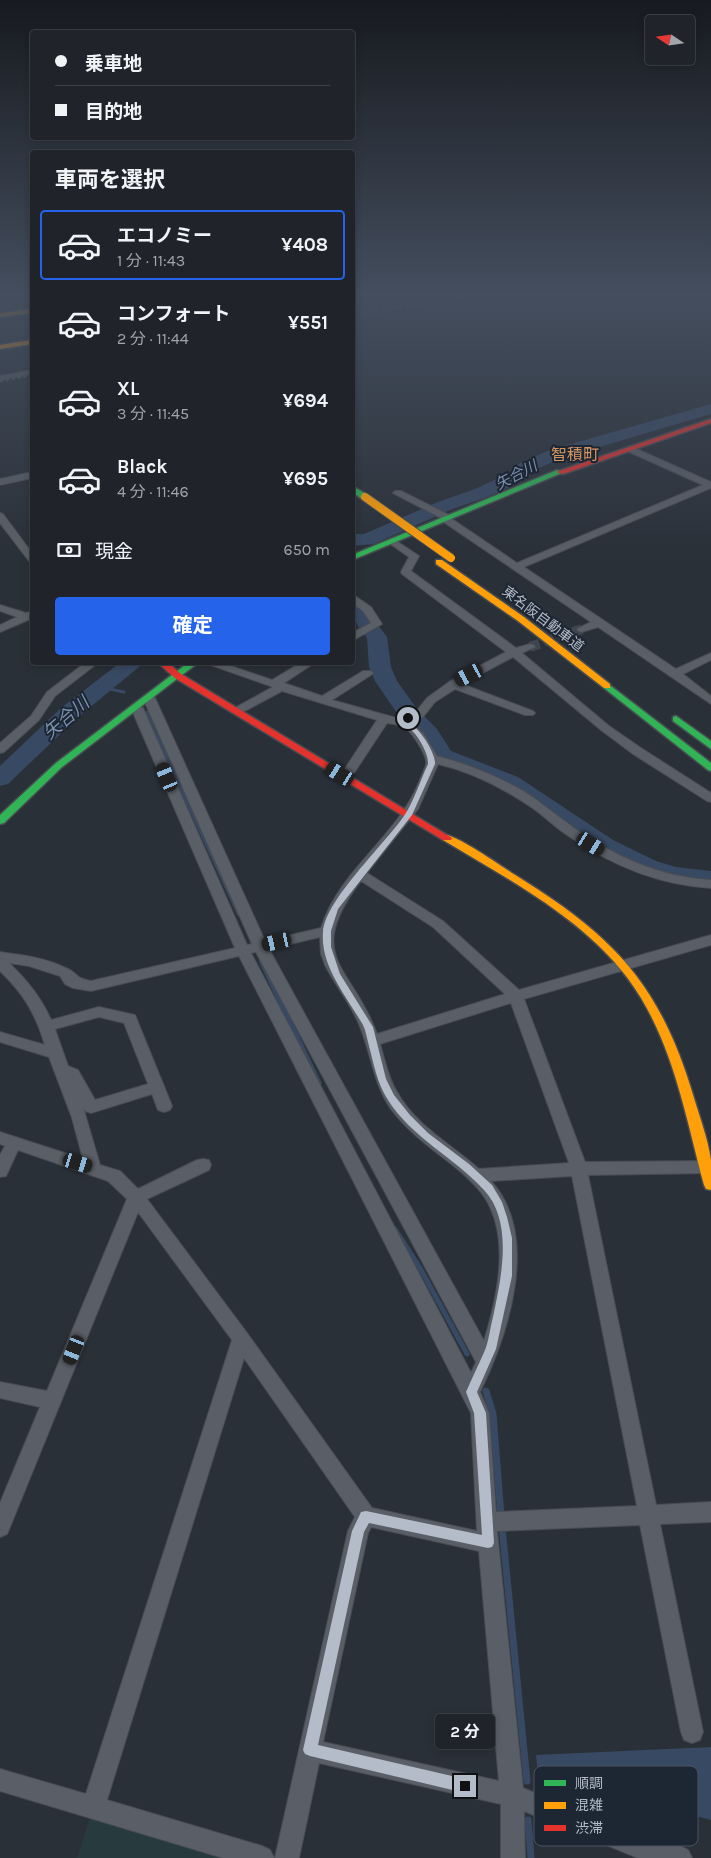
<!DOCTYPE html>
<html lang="ja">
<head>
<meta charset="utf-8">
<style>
	body { margin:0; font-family:Karla,"Noto Sans JP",sans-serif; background:#282c32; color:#f1f3f6; height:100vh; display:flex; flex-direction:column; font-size:19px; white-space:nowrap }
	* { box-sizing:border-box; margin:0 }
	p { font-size:16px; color:#a2a4a8 }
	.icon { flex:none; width:28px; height:28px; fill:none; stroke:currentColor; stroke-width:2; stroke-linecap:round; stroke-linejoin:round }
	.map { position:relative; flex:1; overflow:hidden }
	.side { position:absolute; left:30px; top:150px; width:325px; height:515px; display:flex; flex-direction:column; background:#20242a; border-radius:5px; box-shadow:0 2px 8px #0003,0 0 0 1px #3d4147 }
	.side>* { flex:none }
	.guide { position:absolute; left:30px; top:30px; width:325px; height:110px; border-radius:5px; box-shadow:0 2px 8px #0003,0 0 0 1px #3d4147; display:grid; align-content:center; height:110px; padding:0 25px; background:#20242a }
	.needle { width:32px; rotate:283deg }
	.buttons { position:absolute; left:645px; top:15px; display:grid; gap:10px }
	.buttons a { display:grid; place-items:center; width:50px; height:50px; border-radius:5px; background:#20242a; box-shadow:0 2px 8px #0003,0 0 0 1px #3d4147; font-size:25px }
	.end { position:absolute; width:22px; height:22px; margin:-11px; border:6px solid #b4bcc9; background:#111; box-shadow:0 0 0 2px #111 }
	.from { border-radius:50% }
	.bubble { position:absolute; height:35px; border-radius:5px; background:#20242a; box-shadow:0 2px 8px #0003,0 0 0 1px #3d4147; font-size:16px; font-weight:700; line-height:35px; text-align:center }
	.car { position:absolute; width:15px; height:30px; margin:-15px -8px; border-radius:6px; box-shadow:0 0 4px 1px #0007; background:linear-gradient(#222 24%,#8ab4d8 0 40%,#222 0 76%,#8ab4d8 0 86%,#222 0) }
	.guide b { display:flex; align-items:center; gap:18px; height:48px; font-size:19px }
	.guide b+b { border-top:1px solid #3d4147 }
	.guide i { width:12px; height:12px; background:#f1f3f6 }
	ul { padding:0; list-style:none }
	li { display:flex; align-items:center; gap:15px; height:70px; margin:0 10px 8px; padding:0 15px; border:2px solid transparent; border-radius:5px }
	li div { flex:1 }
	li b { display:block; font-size:19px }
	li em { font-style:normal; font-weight:700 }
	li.selected { border-color:#2563eb }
	li>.icon { width:45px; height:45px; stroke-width:1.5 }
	h2 { padding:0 25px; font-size:22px; line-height:60px }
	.pay { display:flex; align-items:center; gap:12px; height:55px; padding:0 25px; font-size:19px }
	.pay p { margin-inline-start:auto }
	.cta { display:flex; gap:10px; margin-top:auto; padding:10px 25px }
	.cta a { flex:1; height:58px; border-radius:5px; background:#2563eb; color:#fff; font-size:20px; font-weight:700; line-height:58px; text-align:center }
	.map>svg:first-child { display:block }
</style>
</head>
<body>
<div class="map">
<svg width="711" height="1858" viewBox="0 0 711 1858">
	<rect width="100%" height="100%" fill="#2a3038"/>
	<path fill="#273a3e" d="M90 1818 219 1858H77Z"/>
	<path fill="#384963" d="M711 1747V1820L634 1799 631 1821 539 1784 536 1755Z"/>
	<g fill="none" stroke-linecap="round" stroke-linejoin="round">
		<path stroke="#384963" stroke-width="3" d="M101 687 124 692"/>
		<g stroke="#384963" stroke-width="4.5">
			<path d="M147 713 239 914"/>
			<path d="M261 961 283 1008"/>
		</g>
		<g stroke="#384963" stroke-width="5">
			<path d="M283 1007 319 1083"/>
			<path d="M395 1229 420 1268 467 1354"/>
		</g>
		<g stroke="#384963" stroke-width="7">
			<path d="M486 1391 493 1414 501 1516"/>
			<path d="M502 1527 527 1781"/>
			<path d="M528 1820 531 1858"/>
		</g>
		<g fill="#384963" fill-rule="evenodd">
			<path d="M711 404V414L562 458 532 471 524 480 487 497 450 510 374 544 352 546V534H364L438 502 475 489 512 472 520 463 550 450Z"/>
			<path d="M352 596 359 598 373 613 378 625 387 637 391 667 397 681 417 709 437 729 451 751 518 777 613 840 656 861 676 867 711 871V887L675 883 638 873 595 850 502 787 434 761 420 737 401 719 375 681 369 667 367 638 358 626 352 614Z"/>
			<path d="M121 662H145L77 718 8 784 0 786V766L61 708Z"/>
		</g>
		<path stroke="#3f454e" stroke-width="10" stroke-dasharray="10 5" stroke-linecap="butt" d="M530 647 582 629"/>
		<defs>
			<g id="street">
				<path d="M455 295H463L464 296 460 298Z"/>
				<path d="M32 370V374L0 380V376Z"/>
				<path d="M630 446 711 482V488L524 567 676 669 711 653V660L683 674 711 696V704L598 627 582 632 578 631 577 629 591 622 442 521 441 518 393 493 395 491H401L451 516 452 519 517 563 703 485 627 451 626 449Z"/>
				<path d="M32 472V478L0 485V479Z"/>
				<path d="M0 513 3 514 32 553V562L29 561 0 523Z"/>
				<path d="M392 538 419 556 411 571 516 648 530 644 534 645 535 647 522 653 609 726 641 748 711 793V802L707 801 633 754 601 730 513 657 462 684 533 711 535 713 533 715H525L455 689 435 702 423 717 410 722 423 733 437 756C468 764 497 776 525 792 542 803 557 816 574 828 616 857 660 877 711 880V888C658 885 611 865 567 835 555 827 545 817 534 809 505 789 472 772 438 764L418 809 367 873 443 921 519 990 711 935V945L524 999 585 1162 711 1161V1173L588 1175 656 1505 711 1502V1522L660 1524 703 1732 700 1740 692 1743 684 1740 681 1732 640 1525 497 1531 523 1788 626 1831 680 1846 688 1850 692 1858H638L524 1811 525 1858H501V1804L319 1763 299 1858H275L348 1531 355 1517 244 1358 107 1800 262 1846 270 1850 274 1858H223L0 1791V1769L86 1794 232 1340 138 1212 10 1527 7 1534 0 1537V1503L40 1407 0 1398V1382L47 1391 127 1199 108 1181 18 1150 6 1176 0 1177V1155L5 1146 0 1144V1132L83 1159 72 1118 49 1057 0 1042V1032L45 1045C35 1013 24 994 0 971V952C23 955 47 958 68 969 79 974 74 978 91 981L235 948 131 708 137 705 143 708 247 945 252 944 143 698 149 695 155 698 265 941 321 928C339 870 397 837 419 782 421 776 425 770 426 764 428 756 412 733 406 728 401 725 393 724 387 723L354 773H346L344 770 377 720 282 691 241 713H233L231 711 233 709 273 687 202 662H219L272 680 302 662H316L284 683 322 696 363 671H371L373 673 371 675 332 700 400 719 403 716 415 713 427 698 449 682 506 652 402 574 401 572 409 557 389 543 387 541ZM361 881 433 927 505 994 377 1034C352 965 302 958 361 881ZM320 937 321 954 325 965C335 985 350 1003 359 1024 371 1052 373 1083 391 1109 410 1135 437 1152 461 1172 472 1182 484 1193 490 1207 509 1247 496 1301 484 1341L269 949ZM256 952 476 1362 471 1373 251 953ZM239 956 471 1413 477 1531 372 1508 247 1333 147 1199 209 1170 211 1165 209 1160 203 1159 197 1160 138 1189 120 1171 100 1165 83 1107 85 1111 91 1113 152 1094 158 1110 164 1112 170 1110 172 1106 135 1015 99 1007 51 1020C41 997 27 980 9 963L29 966 60 976 65 984 73 988 91 991ZM511 1003 569 1163 479 1169C451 1144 416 1126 397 1092 388 1078 385 1060 380 1044ZM99 1017 124 1023 148 1084 95 1100 78 1070 68 1066 55 1029ZM572 1176 637 1506 496 1512 489 1413 480 1392C508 1335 541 1236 491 1181ZM371 1527 479 1551 499 1781 323 1742 368 1533Z"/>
				<path d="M352 594 371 607 382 624 352 641V633L371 623 363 611 352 603Z"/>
				<path d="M0 605 26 613 32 611V621L28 620 0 632V625L17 617 0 611Z"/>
				<path d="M86 662H99L55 696 39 720 4 752 0 753V743L31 716 47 692Z"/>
			</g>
			<g id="fast">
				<path d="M557 470 564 472 352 560V555Z"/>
				<path d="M352 486 368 495V499H362L352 492Z"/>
				<path d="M189 662H199L62 767 4 823 0 824V815L56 763Z"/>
				<path d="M607 683 711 763V771L708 770 604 688V684Z"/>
				<path d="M676 716 711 741V749L673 721V717Z"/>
			</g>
			<g id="slow">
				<path d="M32 309V313L0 317V313Z"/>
				<path d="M32 340V344L0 349V345Z"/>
				<path d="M436 560H442L524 617 610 684V688H604L518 621 436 564Z"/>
				<path d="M447 835C462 839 497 863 512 873 613 935 660 983 694 1098 700 1118 708 1139 711 1160 711 1170 711 1181 711 1190L706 1189 704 1185C687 1122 675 1054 641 998 597 925 514 883 443 840L442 838 443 836Z"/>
			</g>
			<g id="jam">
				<path d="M711 419V423L563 474 556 472Z"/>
				<path d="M157 662H167L181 674 452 838 451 840H443L175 678Z"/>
			</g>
		</defs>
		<use href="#street" stroke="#484c53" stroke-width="2"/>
		<use href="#fast" stroke="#484c53" stroke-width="3"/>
		<use href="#slow" stroke="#484c53" stroke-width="3"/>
		<use href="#jam" stroke="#484c53" stroke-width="3"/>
		<use href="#street" fill="#5a5e66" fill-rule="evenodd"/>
		<use href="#fast" fill="#30b455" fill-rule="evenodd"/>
		<use href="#slow" fill="#ff9f0a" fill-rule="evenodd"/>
		<use href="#jam" fill="#e5322d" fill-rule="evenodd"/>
		<g stroke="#595d64" stroke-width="2.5" stroke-dasharray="3 3" stroke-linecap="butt">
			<path d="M352 316 465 295"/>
			<path d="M0 381 32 375"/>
		</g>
		<defs>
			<path id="slow-bridge" d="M365 497 451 558"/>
		</defs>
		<use href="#slow-bridge" stroke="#474c53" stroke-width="10" stroke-linecap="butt"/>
		<use href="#slow-bridge" stroke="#ff9f0a" stroke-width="8"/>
	</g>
	<linearGradient id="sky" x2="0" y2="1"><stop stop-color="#171a1f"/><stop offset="0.53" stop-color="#444e5e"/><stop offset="1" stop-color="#444e5e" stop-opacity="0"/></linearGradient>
	<rect width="711" height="556" fill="url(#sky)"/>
	<path fill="#b4bcc9" d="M405 717H410L411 718 407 722C418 725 436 753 435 764L412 815 338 909 331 931V947L340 974 373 1027 386 1079 394 1095 410 1115 428 1133 469 1164 492 1185 502 1202 507 1217 512 1238V1276L496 1349 477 1392 486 1413 494 1543 492 1547 488 1548 369 1523 364 1532 318 1745 465 1779 470 1781 472 1786 470 1791 465 1793 310 1756 305 1754 303 1750 352 1531 361 1512 366 1511 482 1535 474 1413 466 1392C472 1378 479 1364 485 1350 489 1340 490 1328 493 1317 501 1279 514 1222 484 1190 454 1157 412 1138 388 1100 377 1083 374 1065 369 1046 367 1039 366 1031 363 1025 347 997 320 966 323 932 325 900 384 845 404 816 414 801 420 781 428 764 429 753 416 731 406 726 403 725 401 724 398 723Z"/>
	<g text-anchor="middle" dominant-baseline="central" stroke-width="4" stroke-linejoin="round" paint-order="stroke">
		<g font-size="14" fill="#b4bcc9" stroke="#1d2633">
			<text transform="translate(543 619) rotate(37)">東名阪自動車道</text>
		</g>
		<g font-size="15" font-style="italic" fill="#7c92b1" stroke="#1d2633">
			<text transform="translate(516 475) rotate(-28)">矢合川</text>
		</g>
		<g font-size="16" fill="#d59563" stroke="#1d2633">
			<text x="575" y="454">智積町</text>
		</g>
		<g font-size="18" font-style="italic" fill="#7c92b1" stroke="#1d2633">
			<text transform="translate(66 718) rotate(-41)">矢合川</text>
		</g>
	</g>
	<rect x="534" y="1766" width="164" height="80" rx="8" fill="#1d2633" stroke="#4a5360" stroke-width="1"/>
	<rect x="544" y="1780" width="22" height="6" fill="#30b455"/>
	<rect x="544" y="1802" width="22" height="7" fill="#ff9f0a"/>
	<rect x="544" y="1825" width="22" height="6" fill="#e5322d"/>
	<g font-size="14" fill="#b4bcc9">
		<text x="575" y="1788">順調</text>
		<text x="575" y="1810">混雑</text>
		<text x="575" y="1833">渋滞</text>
	</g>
</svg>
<div class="buttons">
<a><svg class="needle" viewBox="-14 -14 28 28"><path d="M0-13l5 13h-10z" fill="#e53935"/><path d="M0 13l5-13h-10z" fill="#a2a4a8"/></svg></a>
</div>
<i class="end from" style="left:408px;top:718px"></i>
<i class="end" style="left:465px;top:1786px"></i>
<div class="bubble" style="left:435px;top:1714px;width:60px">2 分</div>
<i class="car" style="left:469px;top:675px;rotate:242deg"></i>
<i class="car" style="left:340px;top:774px;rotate:301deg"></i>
<i class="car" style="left:167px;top:777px;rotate:337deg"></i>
<i class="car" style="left:591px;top:844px;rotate:123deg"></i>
<i class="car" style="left:277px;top:942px;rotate:257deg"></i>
<i class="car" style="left:78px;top:1163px;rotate:107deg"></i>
<i class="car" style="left:74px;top:1350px;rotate:202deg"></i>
<div class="guide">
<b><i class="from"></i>乗車地</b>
<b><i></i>目的地</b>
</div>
<section class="side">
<h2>車両を選択</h2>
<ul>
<li class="selected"><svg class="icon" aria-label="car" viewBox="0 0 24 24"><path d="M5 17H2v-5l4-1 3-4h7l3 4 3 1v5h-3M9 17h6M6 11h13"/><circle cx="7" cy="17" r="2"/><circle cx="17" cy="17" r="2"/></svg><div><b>エコノミー</b><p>1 分 · 11:43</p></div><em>¥408</em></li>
<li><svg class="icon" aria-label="car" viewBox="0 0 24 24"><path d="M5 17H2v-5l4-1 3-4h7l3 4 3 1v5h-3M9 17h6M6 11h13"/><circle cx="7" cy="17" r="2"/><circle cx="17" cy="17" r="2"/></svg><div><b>コンフォート</b><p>2 分 · 11:44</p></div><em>¥551</em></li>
<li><svg class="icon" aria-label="car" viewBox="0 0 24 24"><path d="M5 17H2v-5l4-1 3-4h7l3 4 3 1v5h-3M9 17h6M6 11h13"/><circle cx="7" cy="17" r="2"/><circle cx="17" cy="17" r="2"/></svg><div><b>XL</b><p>3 分 · 11:45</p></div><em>¥694</em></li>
<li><svg class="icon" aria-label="car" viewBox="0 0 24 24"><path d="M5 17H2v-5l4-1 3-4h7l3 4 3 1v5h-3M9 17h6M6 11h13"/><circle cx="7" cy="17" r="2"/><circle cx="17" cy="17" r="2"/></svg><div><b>Black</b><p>4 分 · 11:46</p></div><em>¥695</em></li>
</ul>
<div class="pay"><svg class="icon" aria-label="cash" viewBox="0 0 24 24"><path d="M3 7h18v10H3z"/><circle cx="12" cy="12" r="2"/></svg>現金<p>650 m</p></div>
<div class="cta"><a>確定</a></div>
</section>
</div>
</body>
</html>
